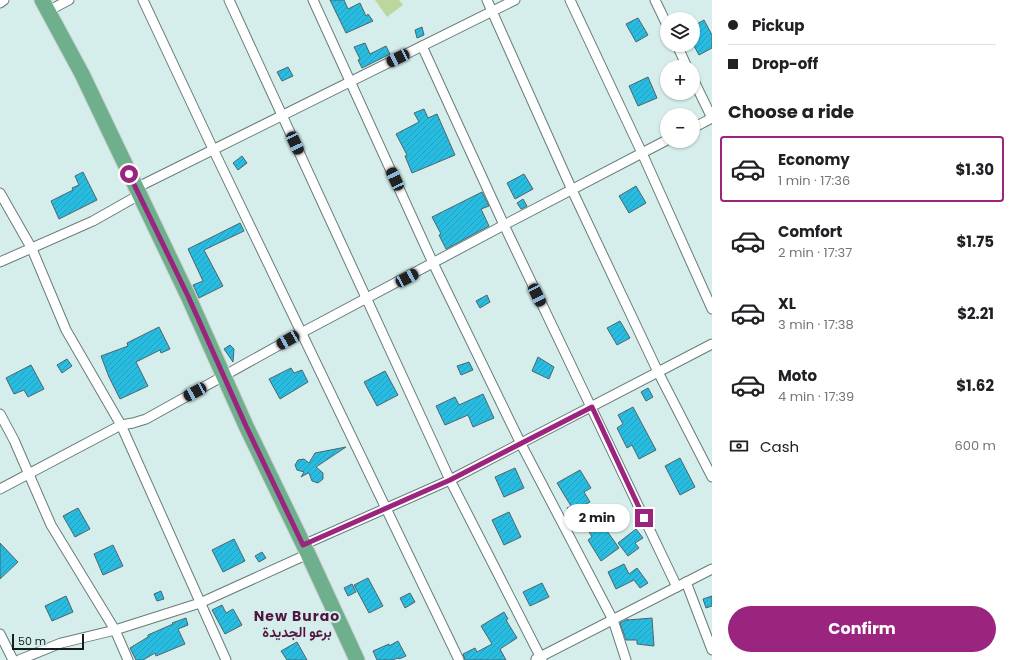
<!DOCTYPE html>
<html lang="en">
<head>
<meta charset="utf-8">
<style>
	body { margin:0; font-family:Poppins,Vazirmatn,sans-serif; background:#f6f6f6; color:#202124; height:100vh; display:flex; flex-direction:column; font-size:15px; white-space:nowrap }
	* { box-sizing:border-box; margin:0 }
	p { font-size:13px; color:#757577 }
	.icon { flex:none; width:22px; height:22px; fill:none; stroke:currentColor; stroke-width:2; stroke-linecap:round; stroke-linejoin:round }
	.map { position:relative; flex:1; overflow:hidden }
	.side { display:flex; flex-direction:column; background:#fff; width:300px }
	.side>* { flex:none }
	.hud { display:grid; align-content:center; height:88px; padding:0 16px; background:#fff }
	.tools { position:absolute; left:660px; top:12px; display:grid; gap:8px }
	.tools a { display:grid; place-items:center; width:40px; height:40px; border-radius:50%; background:#fff; box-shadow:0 1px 3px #0004; font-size:20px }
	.scale { position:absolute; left:12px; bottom:10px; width:72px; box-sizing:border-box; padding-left:4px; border:2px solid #151e1d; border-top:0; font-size:11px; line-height:14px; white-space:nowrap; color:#151e1d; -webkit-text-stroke:3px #d6eeeb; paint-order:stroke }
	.end { position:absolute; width:18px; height:18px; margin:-9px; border:5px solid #9b247e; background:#fff; box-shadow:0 0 0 2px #fff }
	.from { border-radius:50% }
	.bubble { position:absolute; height:28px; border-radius:14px; background:#fff; box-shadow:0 1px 3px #0004; font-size:13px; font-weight:700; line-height:28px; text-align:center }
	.car { position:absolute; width:12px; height:24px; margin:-12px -6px; border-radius:5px; box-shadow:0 0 3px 1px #0007; background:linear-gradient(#222 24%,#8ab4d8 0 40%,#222 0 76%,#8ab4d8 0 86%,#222 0) }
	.hud b { display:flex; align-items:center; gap:14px; height:38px; font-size:15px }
	.hud b+b { border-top:1px solid #e0e0e0 }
	.hud i { width:10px; height:10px; background:#202124 }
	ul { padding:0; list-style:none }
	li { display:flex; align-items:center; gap:12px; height:66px; margin:0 8px 6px; padding:0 8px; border:2px solid transparent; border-radius:4px }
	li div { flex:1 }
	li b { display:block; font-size:15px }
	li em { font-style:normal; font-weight:700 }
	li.on { border-color:#9b247e }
	li>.icon { width:36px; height:36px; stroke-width:1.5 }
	h2 { padding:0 16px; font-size:18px; line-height:48px }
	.pay { display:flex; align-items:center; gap:10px; height:44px; padding:0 16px; font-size:15px }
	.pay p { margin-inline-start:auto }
	.action { display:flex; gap:8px; margin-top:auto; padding:8px 16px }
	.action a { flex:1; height:46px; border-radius:24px; background:#9b247e; color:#fff; font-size:16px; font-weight:700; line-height:46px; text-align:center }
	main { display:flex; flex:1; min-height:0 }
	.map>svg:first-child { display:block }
</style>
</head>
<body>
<main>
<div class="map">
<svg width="712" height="660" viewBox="0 0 712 660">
	<defs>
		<pattern id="building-hatch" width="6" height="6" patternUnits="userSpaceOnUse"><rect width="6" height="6" fill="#28bce0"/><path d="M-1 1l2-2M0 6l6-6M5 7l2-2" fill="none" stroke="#23a1c0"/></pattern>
	</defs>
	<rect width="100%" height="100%" fill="#d6eeeb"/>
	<path fill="#bcd79d" d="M375 0H399L403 5 387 17Z"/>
	<g fill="url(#building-hatch)" stroke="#51646a">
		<path d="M330 0H344L348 9 360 3 366 16 368 14 373 21 346 33Z"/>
		<path d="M638 18 648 35 636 42 626 24Z"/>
		<path d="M704 20 712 35V48L699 55 693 44V26Z"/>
		<path d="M422 27 424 35 417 38 415 30Z"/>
		<path d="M365 43 370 54 386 46 390 54 362 68 358 60 360 59 354 47Z"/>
		<path d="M288 67 293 76 282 81 277 72Z"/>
		<path d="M648 77 657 98 638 106 629 86Z"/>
		<path d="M424 109 428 118 437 114 455 155 412 173 405 156 407 155 396 134 419 122 414 113Z"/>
		<path d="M242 156 247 163 238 170 233 163Z"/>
		<path d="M83 172 97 200 59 219 51 201 73 190 72 188 79 185 75 176Z"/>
		<path d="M524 174 533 189 515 199 507 183Z"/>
		<path d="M636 186 646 203 629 213 619 196Z"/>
		<path d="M482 192 489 206 481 209 489 226 446 249 439 235 441 234 432 217Z"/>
		<path d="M523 199 527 206 521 209 517 203Z"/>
		<path d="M240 223 244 231 204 250 223 286 199 298 193 285 203 281 188 249Z"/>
		<path d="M487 295 490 302 480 308 476 301Z"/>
		<path d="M620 321 630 338 617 345 607 328Z"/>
		<path d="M159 327 170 349 161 353 160 350 136 362 148 386 120 399 109 377 101 356 128 346 127 343Z"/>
		<path d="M230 345 234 349 233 362 224 349Z"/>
		<path d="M538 357 554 367 549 379 532 371Z"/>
		<path d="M67 359 72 366 62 373 57 365Z"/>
		<path d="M469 362 473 370 461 375 457 366Z"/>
		<path d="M31 365 44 389 28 397 24 390 14 394 6 378Z"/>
		<path d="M291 368 294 373 302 370 308 382 280 399 269 379Z"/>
		<path d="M385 371 398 395 377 406 364 382Z"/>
		<path d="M648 388 653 397 646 401 641 392Z"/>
		<path d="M483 394 494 418 473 427 468 415 445 425 436 406 455 397 459 405Z"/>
		<path d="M633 407 656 450 639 459 632 445 627 448 617 428 623 424 618 415Z"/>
		<path d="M346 447 316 467 323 473V479L318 483 312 481 309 473H308L301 477 304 472 297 470 295 465 298 460 304 459 309 463 315 453Z"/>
		<path d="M680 458 695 487 680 495 665 466Z"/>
		<path d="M515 468 524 488 504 497 495 477Z"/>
		<path d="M580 470 591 488 584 492 590 502 576 509 577 512 570 515 567 508 571 506 557 483Z"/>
		<path d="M78 508 90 529 75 537 63 516Z"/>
		<path d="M509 512 521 537 504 545 492 520Z"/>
		<path d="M600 521 619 548 601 561 588 540 592 537 587 528Z"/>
		<path d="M636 529 643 538 635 543 639 548 628 556 618 543Z"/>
		<path d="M234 539 245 561 223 572 212 550Z"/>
		<path d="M0 543 18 562 0 579Z"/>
		<path d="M113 545 123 566 103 575 94 554Z"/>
		<path d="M262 552 266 558 259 562 255 556Z"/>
		<path d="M624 564 629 574 637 568 648 583 640 588 634 580 616 589 608 572Z"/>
		<path d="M368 578 383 606 369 613 354 585Z"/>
		<path d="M542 583 549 597 530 606 523 592Z"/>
		<path d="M352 584 356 592 348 596 344 588Z"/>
		<path d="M161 591 164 599 157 601 154 594Z"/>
		<path d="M410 593 415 602 405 608 400 598Z"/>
		<path d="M66 596 73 612 52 621 45 606Z"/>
		<path d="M712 596V606L706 608 703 599Z"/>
		<path d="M222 605 226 613 233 609 242 625 225 634 212 610Z"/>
		<path d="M504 612 508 619 506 620 517 638 500 649 506 660H465L463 654 475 648 477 652 492 644 481 626Z"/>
		<path d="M186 618 188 625 178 629 185 644 156 656 155 653 143 660H136L130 648 148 637V635L173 624 172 623Z"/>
		<path d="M652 618 654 646 637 644V640H626L620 623 628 619V620Z"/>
		<path d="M398 641 406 656 399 659 398 658 392 660H377L373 651 389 644V646Z"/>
		<path d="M297 642 307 660H287L281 651Z"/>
	</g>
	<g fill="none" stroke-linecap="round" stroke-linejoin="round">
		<defs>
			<g id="minor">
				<path d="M143 0 213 149 459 660"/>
				<path d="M229 0 450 480 542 660"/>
				<path d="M313 0 433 263 521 444 613 620 626 660"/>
				<path d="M487 0 572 190 658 372 712 477"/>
				<path d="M570 0 642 153 712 309"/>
				<path d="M655 0 667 25"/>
				<path d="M0 3 4 0"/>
				<path d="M48 11 69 0"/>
				<path d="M677 45 687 67"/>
				<path d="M422 46 504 225 591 407 677 587"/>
				<path d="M693 79 712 118"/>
				<path d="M693 128 712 118"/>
				<path d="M136 188 515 0"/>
				<path d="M0 193 32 249 66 330 121 425 226 660"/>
				<path d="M0 262 93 221 139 195"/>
				<path d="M0 414 14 440 51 525 115 630 128 660"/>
				<path d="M0 489 121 425 133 423 146 419 301 333 504 225 667 140"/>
				<path d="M303 545 450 480 712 344"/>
				<path d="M686 582 712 650"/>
				<path d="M0 634 13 660"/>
				<path d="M536 659 712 569"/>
				<path d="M19 660 61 643 115 630 200 603 308 554"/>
			</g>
			<path id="trunk" d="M42 0 82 74 188 296 246 426 308 554 357 660"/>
		</defs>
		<use href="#minor" stroke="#677c7a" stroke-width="11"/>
		<use href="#trunk" stroke="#cccecd" stroke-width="17"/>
		<use href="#minor" stroke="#fff" stroke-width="9"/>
		<use href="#trunk" stroke="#6eaf8e" stroke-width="15"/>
	</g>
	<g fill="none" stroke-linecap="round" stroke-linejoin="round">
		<path stroke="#9b247e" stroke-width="5" d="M129 174 188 296 246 426 303 545 450 480 592 407 644 518"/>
	</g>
	<g text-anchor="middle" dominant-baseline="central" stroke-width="4" stroke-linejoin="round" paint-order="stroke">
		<g font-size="14" font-weight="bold" letter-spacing="1" fill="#4f1740" stroke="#d6eeeb">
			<text x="297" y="616">New Burao<tspan x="297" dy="16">برعو الجديدة</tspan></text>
		</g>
	</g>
</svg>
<div class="tools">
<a><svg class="icon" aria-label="layers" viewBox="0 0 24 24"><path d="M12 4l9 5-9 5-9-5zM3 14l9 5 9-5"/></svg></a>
<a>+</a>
<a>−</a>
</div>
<div class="scale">50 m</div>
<i class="end from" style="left:129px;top:174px"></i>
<i class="end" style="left:644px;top:518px"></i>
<div class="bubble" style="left:564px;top:504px;width:66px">2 min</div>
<i class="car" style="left:398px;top:58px;rotate:244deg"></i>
<i class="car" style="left:295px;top:143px;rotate:155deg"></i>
<i class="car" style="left:395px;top:179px;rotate:335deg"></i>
<i class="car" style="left:407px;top:278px;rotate:62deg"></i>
<i class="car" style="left:537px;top:295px;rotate:154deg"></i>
<i class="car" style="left:288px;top:340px;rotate:240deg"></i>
<i class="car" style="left:195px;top:392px;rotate:242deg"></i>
</div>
<section class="side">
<div class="hud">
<b><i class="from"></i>Pickup</b>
<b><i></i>Drop-off</b>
</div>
<h2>Choose a ride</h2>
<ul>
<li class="on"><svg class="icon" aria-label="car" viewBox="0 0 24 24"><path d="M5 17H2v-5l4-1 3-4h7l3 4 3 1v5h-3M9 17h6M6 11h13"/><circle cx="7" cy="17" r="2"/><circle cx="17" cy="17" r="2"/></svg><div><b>Economy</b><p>1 min · 17:36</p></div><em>$1.30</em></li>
<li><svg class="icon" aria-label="car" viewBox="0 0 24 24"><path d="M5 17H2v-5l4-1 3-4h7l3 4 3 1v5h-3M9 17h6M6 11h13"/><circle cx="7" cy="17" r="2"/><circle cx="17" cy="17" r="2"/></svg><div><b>Comfort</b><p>2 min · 17:37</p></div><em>$1.75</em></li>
<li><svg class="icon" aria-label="car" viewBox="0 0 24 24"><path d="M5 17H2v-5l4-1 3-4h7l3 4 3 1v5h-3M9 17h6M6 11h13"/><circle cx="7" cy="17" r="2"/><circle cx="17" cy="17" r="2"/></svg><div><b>XL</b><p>3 min · 17:38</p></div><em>$2.21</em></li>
<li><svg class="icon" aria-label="car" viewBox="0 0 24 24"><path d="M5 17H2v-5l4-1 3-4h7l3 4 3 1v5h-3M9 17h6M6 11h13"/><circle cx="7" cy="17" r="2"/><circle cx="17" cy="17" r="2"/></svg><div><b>Moto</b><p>4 min · 17:39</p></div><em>$1.62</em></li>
</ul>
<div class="pay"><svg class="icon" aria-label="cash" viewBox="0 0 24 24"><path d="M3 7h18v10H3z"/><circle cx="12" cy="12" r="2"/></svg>Cash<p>600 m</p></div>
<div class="action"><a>Confirm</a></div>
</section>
</main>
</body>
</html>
